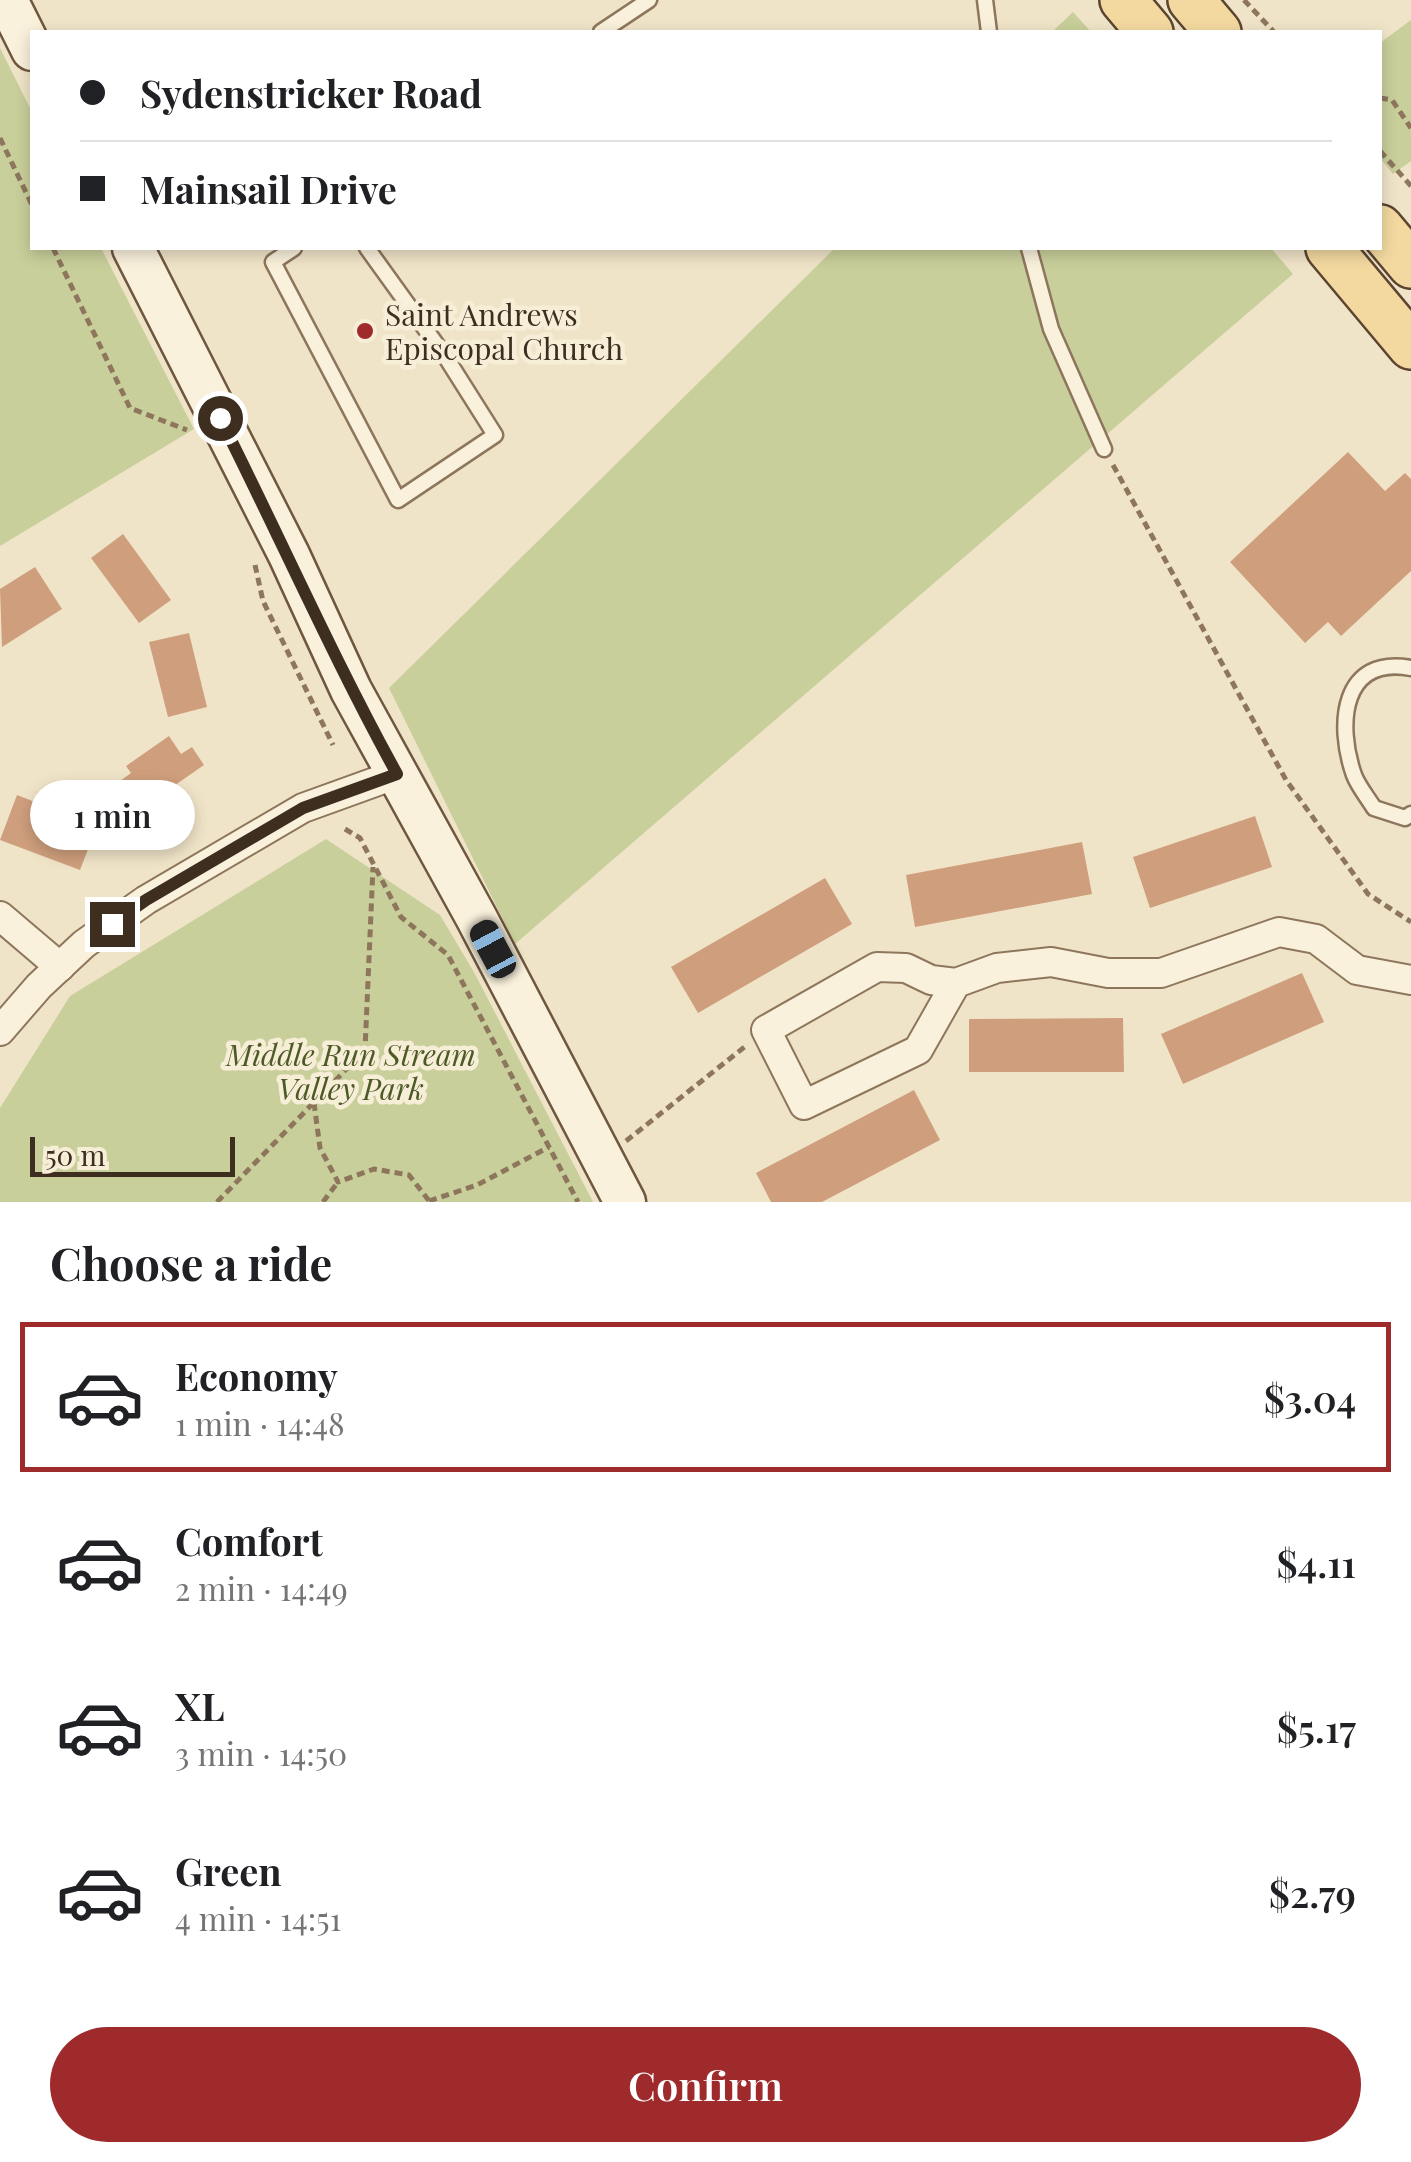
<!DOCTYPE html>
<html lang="en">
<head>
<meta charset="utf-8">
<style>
	body { margin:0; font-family:"Playfair Display",serif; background:#f2f2f2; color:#202124; height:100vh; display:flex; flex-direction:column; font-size:38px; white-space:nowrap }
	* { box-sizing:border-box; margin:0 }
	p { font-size:32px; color:#757577 }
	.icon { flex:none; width:55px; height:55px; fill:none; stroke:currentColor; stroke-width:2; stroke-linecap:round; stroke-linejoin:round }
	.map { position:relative; height:1202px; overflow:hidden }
	.side { display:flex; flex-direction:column; background:#fff; flex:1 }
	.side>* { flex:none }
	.banner { position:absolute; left:30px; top:30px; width:1352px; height:220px; border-radius:0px; box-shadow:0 5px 15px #0003; display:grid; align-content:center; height:220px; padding:0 50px; background:#fff }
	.scale { position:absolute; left:30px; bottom:25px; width:205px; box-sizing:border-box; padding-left:10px; border:5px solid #3d2e20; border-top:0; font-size:28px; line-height:35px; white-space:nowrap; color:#3d2e20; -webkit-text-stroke:8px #f7eed8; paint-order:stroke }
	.end { position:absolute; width:45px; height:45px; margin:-22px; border:12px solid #3d2e20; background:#fff; box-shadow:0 0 0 5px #fff }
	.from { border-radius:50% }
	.bubble { position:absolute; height:70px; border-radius:35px; background:#fff; box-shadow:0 5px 15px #0003; font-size:32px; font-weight:600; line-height:70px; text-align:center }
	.car { position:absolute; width:30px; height:60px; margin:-30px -15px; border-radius:12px; box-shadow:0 0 8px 2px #0007; background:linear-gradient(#222 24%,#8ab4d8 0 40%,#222 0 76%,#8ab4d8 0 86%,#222 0) }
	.banner b { display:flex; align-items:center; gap:35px; height:95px; font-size:38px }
	.banner b+b { border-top:2px solid #e0e0e0 }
	.banner i { width:25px; height:25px; background:#202124 }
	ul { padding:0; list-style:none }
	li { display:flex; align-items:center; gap:30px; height:150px; margin:0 20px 15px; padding:0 30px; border:5px solid transparent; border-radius:0px }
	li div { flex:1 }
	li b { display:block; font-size:38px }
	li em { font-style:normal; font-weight:600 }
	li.active { border-color:#9e2a2b }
	li>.icon { width:90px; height:90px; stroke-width:1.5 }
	h2 { padding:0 50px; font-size:45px; line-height:120px }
	.action { display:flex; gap:20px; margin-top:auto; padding:20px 50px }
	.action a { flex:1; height:115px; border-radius:60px; background:#9e2a2b; color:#fff; font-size:40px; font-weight:600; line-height:115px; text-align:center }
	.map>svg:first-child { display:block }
</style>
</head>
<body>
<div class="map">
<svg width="1411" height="1202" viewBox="0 0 1411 1202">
	<rect width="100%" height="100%" fill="#f0e4c8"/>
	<g fill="#c9cf9b">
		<path d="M1073 12 1091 32H1052Z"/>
		<path d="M1411 20V161L1393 174 1380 158V43Z"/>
		<path d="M0 48 32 112V248H101L194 429 0 546Z"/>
		<path d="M835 248H1271L1293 274 515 944 389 688Z"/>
		<path d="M326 839 440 915 474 972 593 1202H0V1108L70 996Z"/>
	</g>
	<g fill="#cf9f7d">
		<path d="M1348 452 1385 491 1405 473 1411 479V571L1341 636 1328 622 1305 643 1230 562Z"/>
		<path d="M123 534 171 600 139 623 91 558Z"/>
		<path d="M35 567 62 609 2 647 0 589Z"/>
		<path d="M189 633 207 707 168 717 149 642Z"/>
		<path d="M169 736 181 754 192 747 204 765 132 815 112 787 131 773 126 766Z"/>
		<path d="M17 795 97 826 80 870 0 840Z"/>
		<path d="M1255 816 1272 867 1150 908 1133 857Z"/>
		<path d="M1082 842 1092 894 915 927 906 875Z"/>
		<path d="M825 878 852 924 698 1013 671 967Z"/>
		<path d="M1302 973 1324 1022 1183 1084 1161 1034Z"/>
		<path d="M1123 1018 1124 1072H969V1019Z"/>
		<path d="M914 1090 940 1140 822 1202H771L756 1173Z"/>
	</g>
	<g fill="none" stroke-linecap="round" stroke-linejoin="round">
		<defs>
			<g id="lane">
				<path d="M985 0 989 32"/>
				<path d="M601 32 649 0"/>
				<path d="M294 248 273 262 398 500 495 435 447 359 367 248"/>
				<path d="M1029 248 1051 329 1104 449"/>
				<path d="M1411 668C1342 655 1336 724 1354 775 1358 786 1368 798 1374 808L1405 818 1411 814"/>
			</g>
			<g id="street">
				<path d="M0 916 60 967"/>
				<path d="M956 983 918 1050 804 1105 766 1030 877 967 906 968 931 980 956 983 997 968 1051 962 1108 973H1161L1279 932 1316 939 1357 970 1411 980"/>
				<path d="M0 1031 39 986 84 944 146 900 303 808 397 774"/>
			</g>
			<g id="secondary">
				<path d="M7 0 32 50"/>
				<path d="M133 248 289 555 351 690 476 917 625 1202"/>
			</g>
			<g id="primary">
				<path d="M1123 0 1150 32"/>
				<path d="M1191 0 1218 32"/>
				<path d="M1380 228 1411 265"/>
				<path d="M1329 248 1411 346"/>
			</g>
		</defs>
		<use href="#lane" stroke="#8d765c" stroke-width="19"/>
		<use href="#street" stroke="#8d765c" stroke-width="32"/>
		<use href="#secondary" stroke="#6f573f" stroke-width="45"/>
		<use href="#primary" stroke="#5b4430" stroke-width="50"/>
		<g stroke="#8d765c" stroke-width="5" stroke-dasharray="8 5" stroke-linecap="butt">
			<path d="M1244 0 1274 32"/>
			<path d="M1380 98 1392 100 1411 128"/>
			<path d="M0 138 32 205"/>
			<path d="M1380 151 1411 186"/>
			<path d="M53 248 130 408 187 430"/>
			<path d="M1113 465 1286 780 1368 894 1411 922"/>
			<path d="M255 565 263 601 333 745"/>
			<path d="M345 829 360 838 401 917 448 955 578 1202"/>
			<path d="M314 1103 320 1148 338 1182 374 1169 409 1175 430 1202"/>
			<path d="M626 1141 747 1045"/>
			<path d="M429 1201 477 1185 549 1147"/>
			<path d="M217 1202 365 1050 373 867"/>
			<path d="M323 1202 338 1182"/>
		</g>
		<use href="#lane" stroke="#faf1dc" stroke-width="14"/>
		<use href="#street" stroke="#faf1dc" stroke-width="28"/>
		<use href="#secondary" stroke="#faf1dc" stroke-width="40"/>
		<use href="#primary" stroke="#f3d9a0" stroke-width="45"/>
	</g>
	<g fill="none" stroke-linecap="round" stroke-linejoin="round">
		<path stroke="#3d2e20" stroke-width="12" d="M112 924 146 900 303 808 397 774C333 658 280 537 220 418"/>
	</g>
	<circle fill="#9e2a2b" stroke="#f7eed8" stroke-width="4" cx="365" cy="331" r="10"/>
	<g text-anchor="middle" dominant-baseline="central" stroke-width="9" stroke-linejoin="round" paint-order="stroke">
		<g font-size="30" fill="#3d2e20" stroke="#f7eed8" text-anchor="start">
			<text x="385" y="314">Saint Andrews<tspan x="385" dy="34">Episcopal Church</tspan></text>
		</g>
		<g font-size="30" font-style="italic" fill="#4d5a26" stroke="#f7eed8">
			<text x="351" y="1054">Middle Run Stream<tspan x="351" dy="34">Valley Park</tspan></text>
		</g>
	</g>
</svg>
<div class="scale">50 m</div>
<i class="end from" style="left:220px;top:418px"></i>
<i class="end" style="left:112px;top:924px"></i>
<div class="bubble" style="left:30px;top:780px;width:165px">1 min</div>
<i class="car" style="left:493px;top:949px;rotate:332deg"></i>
<div class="banner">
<b><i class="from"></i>Sydenstricker Road</b>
<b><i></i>Mainsail Drive</b>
</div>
</div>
<section class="side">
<h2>Choose a ride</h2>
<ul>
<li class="active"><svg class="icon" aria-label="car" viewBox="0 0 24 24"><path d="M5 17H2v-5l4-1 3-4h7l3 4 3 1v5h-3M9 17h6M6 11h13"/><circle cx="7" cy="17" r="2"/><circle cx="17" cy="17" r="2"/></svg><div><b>Economy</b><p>1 min · 14:48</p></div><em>$3.04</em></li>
<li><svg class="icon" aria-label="car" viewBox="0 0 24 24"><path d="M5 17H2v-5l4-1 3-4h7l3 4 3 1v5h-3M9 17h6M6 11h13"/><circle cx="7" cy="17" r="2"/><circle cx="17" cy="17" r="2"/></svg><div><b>Comfort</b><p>2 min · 14:49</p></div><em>$4.11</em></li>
<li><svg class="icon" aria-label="car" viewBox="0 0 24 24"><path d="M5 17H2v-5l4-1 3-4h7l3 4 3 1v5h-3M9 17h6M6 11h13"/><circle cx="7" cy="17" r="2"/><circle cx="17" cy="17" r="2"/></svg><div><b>XL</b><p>3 min · 14:50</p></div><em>$5.17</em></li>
<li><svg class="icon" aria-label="car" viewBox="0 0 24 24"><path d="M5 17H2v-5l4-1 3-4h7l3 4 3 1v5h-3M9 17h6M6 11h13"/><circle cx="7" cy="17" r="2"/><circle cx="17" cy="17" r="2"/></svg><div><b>Green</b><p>4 min · 14:51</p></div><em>$2.79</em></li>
</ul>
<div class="action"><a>Confirm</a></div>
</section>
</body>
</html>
